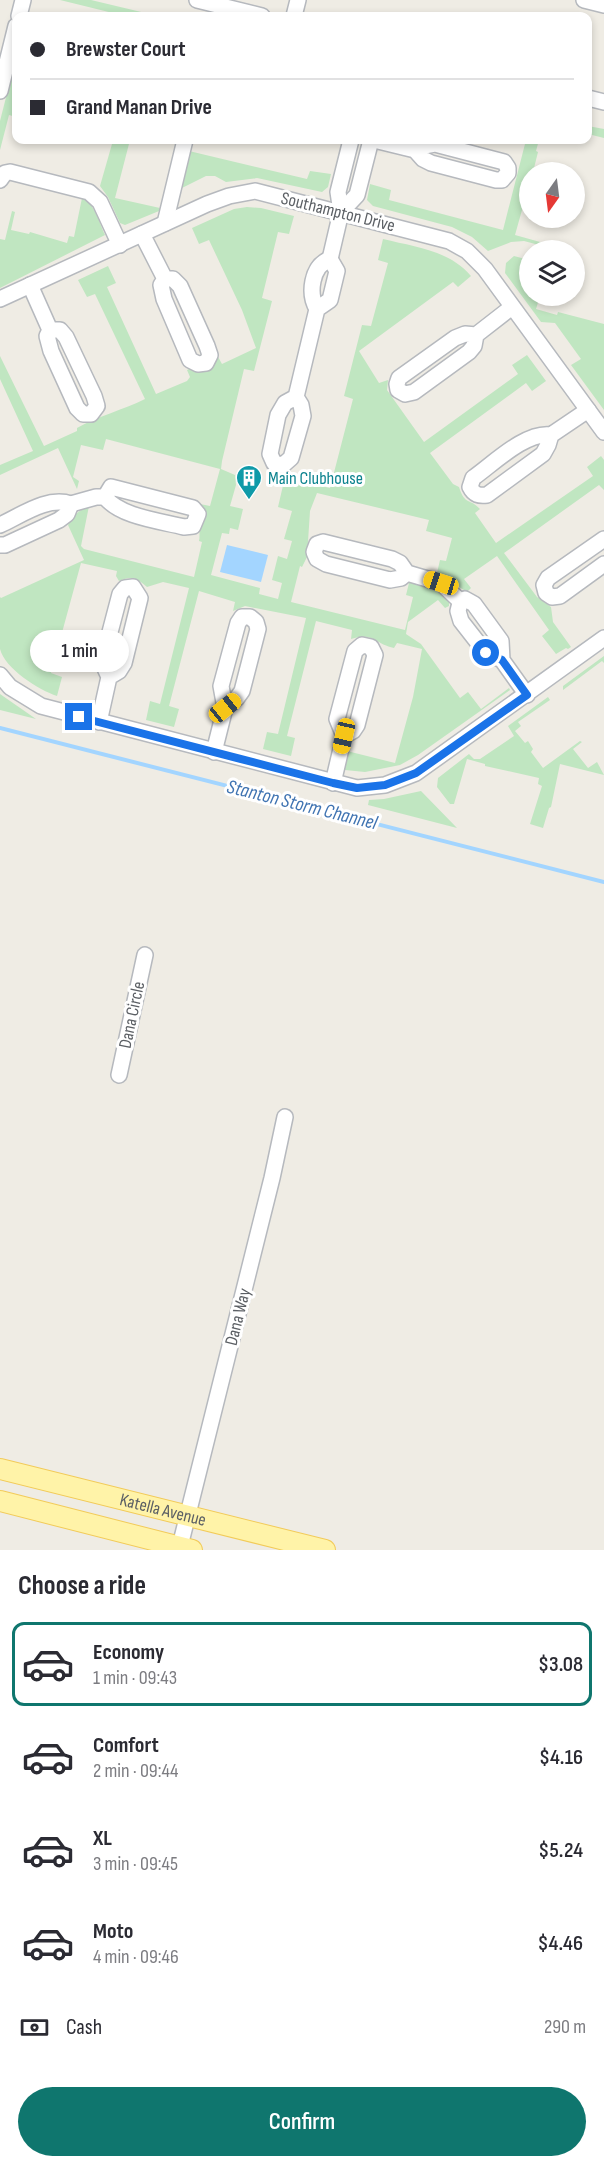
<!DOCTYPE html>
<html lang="en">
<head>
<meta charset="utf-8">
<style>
	body { margin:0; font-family:"Sofia Sans Condensed",sans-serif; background:#f7f7f7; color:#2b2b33; height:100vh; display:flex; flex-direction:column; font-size:22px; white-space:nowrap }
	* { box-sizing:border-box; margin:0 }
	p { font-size:20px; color:#7c7c81 }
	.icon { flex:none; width:33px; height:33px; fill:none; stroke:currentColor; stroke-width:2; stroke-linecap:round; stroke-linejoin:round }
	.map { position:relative; height:1550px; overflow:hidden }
	.drawer { display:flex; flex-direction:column; background:#fff; flex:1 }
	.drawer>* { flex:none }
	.banner { position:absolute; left:12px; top:12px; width:580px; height:132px; border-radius:12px; box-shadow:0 3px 9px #0003; display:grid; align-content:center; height:132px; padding:0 18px; background:#fff }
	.needle { width:39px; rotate:194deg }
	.buttons { position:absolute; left:519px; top:162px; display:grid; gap:12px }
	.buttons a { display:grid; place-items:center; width:66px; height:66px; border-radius:50%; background:#fff; box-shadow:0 3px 9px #0003; font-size:30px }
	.end { position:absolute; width:27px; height:27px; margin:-14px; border:8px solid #1a73e8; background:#fff; box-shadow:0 0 0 3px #fff }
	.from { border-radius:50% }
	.bubble { position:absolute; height:42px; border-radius:21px; background:#fff; box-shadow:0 3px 9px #0003; font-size:20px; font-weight:600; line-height:42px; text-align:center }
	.car { position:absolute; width:18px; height:36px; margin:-18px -9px; border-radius:8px; box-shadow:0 0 4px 2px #0007; background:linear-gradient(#f5c518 24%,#345 0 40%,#f5c518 0 76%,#345 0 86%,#f5c518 0) }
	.banner b { display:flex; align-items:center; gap:21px; height:57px; font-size:22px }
	.banner b+b { border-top:2px solid #e1e1e2 }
	.banner i { width:15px; height:15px; background:#2b2b33 }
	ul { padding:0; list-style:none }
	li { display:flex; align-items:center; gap:18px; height:84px; margin:0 12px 9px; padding:0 6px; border:3px solid transparent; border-radius:12px }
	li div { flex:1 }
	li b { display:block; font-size:22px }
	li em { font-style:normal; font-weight:600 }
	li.on { border-color:#0f766e }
	li>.icon { width:54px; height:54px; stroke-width:1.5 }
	h2 { padding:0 18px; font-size:27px; line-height:72px }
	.pay { display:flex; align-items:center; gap:15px; height:66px; padding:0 18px; font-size:22px }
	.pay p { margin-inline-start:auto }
	.cta { display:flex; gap:12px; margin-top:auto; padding:12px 18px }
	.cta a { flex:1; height:69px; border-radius:36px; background:#0f766e; color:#fff; font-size:24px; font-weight:600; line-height:69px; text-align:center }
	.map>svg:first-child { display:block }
</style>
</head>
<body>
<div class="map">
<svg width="604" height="1550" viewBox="0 0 604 1550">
	<rect width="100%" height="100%" fill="#efece4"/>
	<g fill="#c0e6c1">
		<path d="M60 0H91L158 16H125Z"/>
		<path d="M16 58V78L12 96 16 98V117L9 115 0 150V121Z"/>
		<path d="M588 126 604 129V138L588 134Z"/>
		<path d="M95 140H130L115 198 160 208 159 211 125 225 120 223 108 197 100 186 112 144Z"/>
		<path d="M526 140H539L536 151 538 152 533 172H530L529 185 515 235 558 247 554 249 524 241 511 242 488 251 472 237 452 227 373 206 367 200 370 184 391 190 389 200 503 230Z"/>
		<path d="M189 151 307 179 310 171 331 174 328 187 322 192 257 178 226 182 215 176H206L180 189Z"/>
		<path d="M82 198C95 204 99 222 105 235L0 288V239L5 240 12 211 15 212 11 230 29 234 30 232 67 243 69 236 74 237Z"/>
		<path d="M247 207 261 208 294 216 289 234 278 232 262 298 272 301 254 371 244 369 222 461 221 469 235 475 236 485 230 506 243 509 238 530 230 528 229 534 222 533 211 575 260 588 259 594 278 599 282 583 272 580 278 556 287 559 292 541 284 539 292 511 278 507 285 477 330 488 353 399 344 396 362 325 371 326 388 263 378 260 383 239C415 247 449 250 471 276L458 287 453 282 359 351 379 383 388 380 387 390 424 442 518 374 512 365 527 355 546 381 532 391 526 383 430 453 453 484 459 487C465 506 470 498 480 509L475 513 496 543 593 476 587 467 601 456 604 460V490L599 485 504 553 537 597 551 607 553 622 571 647 568 649 566 648 556 654 542 636 549 630 497 556 464 579 471 588 467 592 437 573 440 560 446 561 452 538 426 531 429 520 317 493 310 511 307 557 302 567 300 566 291 602 405 630 413 597 406 595 409 583C425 582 438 591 449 601V606L445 608 438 600 408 622 406 634 421 644 460 698 468 692 481 709 509 688 510 690 418 755 400 765 365 772 345 770 344 766 347 751 395 763 413 697 422 649 397 643 394 648C373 643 374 632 351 639L352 630 316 621 287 736 295 738 291 756 263 749 267 732 278 734 306 618 245 606 233 611 235 602 199 591 169 706 179 709 174 727 146 720 150 701 160 704 189 588 163 582 147 587C137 578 132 575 119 581L116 576 117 571 81 563 51 673 62 677 57 696C39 690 5 669 0 649 0 638 0 610 0 597L1 598 84 560 68 525C74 516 78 510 89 506L81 546 84 549 194 577 202 542 199 541C200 537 199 533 200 530 204 516 207 518 200 504L210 506 220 469 106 439 103 450 81 445 73 477 79 481 77 489 58 448 0 475V465L33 451 0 379V356L44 446 77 431V428C98 416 123 410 145 399L95 294 87 297 78 280 108 266 116 283 107 287 156 394 187 381 190 377 187 370 217 355 222 364 256 348 242 310 209 240 199 244 192 228 234 209Z"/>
		<path d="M514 256 529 260 530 296H540L536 309 557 315 558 312 604 324V410L571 365 581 359 555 323 541 322 505 273 506 263Z"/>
		<path d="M604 656V663L602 661 563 690V686Z"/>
		<path d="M0 694 36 719 0 710Z"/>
		<path d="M548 697 550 700 518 722 521 726 515 731 525 743 528 741 533 749 531 752 543 768 580 741 582 742 573 749 588 768 597 762 604 775 560 764 551 807 549 808 543 828 530 824 542 786 538 784 539 778 485 766V764L467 759 454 804H450L437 787 438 778 469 754 474 759H480L514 736 508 726Z"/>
		<path d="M421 791 457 828 368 805 369 800 384 799Z"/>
	</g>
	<path fill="#a3d5ff" d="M227 545 268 555 261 582 220 572Z"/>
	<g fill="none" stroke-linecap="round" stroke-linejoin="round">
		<path stroke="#a3d5ff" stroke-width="4" d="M0 728 604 882"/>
		<defs>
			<g id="minor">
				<path d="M197 0 262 16"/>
				<path d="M584 0 604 5"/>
				<path d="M19 16 23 0"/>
				<path d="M294 16 298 0"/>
				<path d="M0 91 16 26"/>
				<path d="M588 98 604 102"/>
				<path d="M374 140 415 150 423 159 431 163 496 180H502L508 173V168L504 162 435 144 424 146 415 150"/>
				<path d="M0 180 5 173 10 172 89 192 100 202 120 245"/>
				<path d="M341 212 357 195 371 140"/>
				<path d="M165 223 185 140"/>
				<path d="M142 234 165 279 161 285 164 299 190 360 198 364 206 363 210 355 207 346 180 286 173 279H165"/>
				<path d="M330 259 341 212 338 192 351 140"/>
				<path d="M30 285 50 330 47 336 51 351 77 408 83 414H91L97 406 94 396 66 337 60 330H50"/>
				<path d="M0 299 207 204 229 196 255 191 449 241 467 251 485 269 604 432"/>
				<path d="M476 335 474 346 469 352 414 392 405 394 398 390 397 384 399 378 455 338 465 334 476 335 512 307"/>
				<path d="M296 397 285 403 278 415 270 454 274 463 283 465 291 458 303 416 301 405 296 397 317 309C308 294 311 266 330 259L337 271 330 300 317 309"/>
				<path d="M551 435C526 431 493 464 473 478L470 487C474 495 479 496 487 495L543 454 548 445 551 435 588 410"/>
				<path d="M111 487 193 508 198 514 193 526 184 527C161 521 120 517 105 497Z"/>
				<path d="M71 504 96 497H105"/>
				<path d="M0 525C22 515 47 496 71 504L67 514 59 520 5 545H0"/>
				<path d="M604 539 548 578 544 585 546 593 552 597 560 596 604 564"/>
				<path d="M407 573 401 578 390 580 326 564 317 559 314 552 317 544 323 542 392 559 400 563 407 573 441 583 461 602"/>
				<path d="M502 660 501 641 474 604 465 599 460 603 458 611 461 621 486 653 502 660 527 695"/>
				<path d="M0 675 10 687 41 706 357 788 385 785 416 773 604 638"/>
				<path d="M99 722 109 677 104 666V655L120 594 125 588 133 587 140 598 124 663 119 671 109 677"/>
				<path d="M214 752 225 708 221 686 238 623 242 617H250L256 622 258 629 242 691 237 698 225 708"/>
				<path d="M333 783 344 736 337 719 355 651 362 645 371 647 375 655 357 725 353 731 344 736"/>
				<path d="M119 1075 145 955"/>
				<path d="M179 1550 272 1178 285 1117"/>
			</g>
			<g id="major">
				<path id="s1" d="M0 1469 325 1550"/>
				<path d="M0 1501 192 1550"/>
			</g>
		</defs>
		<use href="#minor" stroke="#b6b9be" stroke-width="18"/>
		<use href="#major" stroke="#f2cb5a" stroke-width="22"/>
		<use href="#minor" stroke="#fff" stroke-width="15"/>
		<use href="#major" stroke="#fff3a8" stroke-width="20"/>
	</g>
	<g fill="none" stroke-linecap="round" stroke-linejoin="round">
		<path stroke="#1a73e8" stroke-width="8" d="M79 717 333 783 357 788 385 785 416 773 527 695 502 660 486 653"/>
	</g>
	<defs>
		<symbol id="building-pin" viewBox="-11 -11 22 30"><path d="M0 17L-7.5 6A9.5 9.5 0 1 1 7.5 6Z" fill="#0f9aa8" stroke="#fff"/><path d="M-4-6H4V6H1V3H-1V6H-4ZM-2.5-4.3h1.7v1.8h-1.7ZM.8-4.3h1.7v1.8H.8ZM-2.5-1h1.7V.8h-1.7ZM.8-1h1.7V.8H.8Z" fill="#fff"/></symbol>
	</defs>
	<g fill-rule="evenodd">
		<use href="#building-pin" x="234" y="463" width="30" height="40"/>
	</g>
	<g text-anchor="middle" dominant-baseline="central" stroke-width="6" stroke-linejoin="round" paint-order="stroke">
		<g font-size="18" fill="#5c6065" stroke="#fff">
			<text transform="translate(338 212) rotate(14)">Southampton Drive</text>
			<text transform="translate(132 1015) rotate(-78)">Dana Circle</text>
			<text transform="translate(238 1317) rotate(-76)">Dana Way</text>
			<text stroke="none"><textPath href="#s1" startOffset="168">Katella Avenue</textPath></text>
		</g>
		<g font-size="18" fill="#0d838f" stroke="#fff" text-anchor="start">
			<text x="268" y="478">Main Clubhouse</text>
		</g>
		<g font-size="20" font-style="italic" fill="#4074b2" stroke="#fff">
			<text transform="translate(302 805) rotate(14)">Stanton Storm Channel</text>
		</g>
	</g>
</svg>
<div class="buttons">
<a><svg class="needle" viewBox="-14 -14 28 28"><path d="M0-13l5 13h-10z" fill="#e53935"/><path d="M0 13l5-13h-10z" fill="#7c7c81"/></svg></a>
<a><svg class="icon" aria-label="layers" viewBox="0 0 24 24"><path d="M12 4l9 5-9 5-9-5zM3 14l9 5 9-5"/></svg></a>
</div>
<i class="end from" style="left:486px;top:653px"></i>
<i class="end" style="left:79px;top:717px"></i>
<div class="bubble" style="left:30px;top:630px;width:99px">1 min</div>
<i class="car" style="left:441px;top:583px;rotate:288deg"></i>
<i class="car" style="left:225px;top:708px;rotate:51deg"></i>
<i class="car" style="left:344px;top:736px;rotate:193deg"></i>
<div class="banner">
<b><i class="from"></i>Brewster Court</b>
<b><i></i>Grand Manan Drive</b>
</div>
</div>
<section class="drawer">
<h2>Choose a ride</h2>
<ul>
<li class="on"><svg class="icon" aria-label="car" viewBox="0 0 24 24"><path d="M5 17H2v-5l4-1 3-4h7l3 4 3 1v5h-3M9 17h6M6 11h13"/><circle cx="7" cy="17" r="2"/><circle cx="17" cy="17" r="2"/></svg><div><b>Economy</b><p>1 min · 09:43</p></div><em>$3.08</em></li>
<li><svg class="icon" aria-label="car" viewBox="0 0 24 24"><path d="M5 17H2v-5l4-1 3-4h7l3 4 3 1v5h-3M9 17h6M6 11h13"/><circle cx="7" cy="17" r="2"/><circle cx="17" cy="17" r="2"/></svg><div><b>Comfort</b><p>2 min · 09:44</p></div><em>$4.16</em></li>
<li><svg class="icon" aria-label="car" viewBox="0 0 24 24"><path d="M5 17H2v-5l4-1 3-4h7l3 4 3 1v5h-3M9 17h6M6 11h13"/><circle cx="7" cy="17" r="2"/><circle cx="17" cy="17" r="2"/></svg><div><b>XL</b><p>3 min · 09:45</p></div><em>$5.24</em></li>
<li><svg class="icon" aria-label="car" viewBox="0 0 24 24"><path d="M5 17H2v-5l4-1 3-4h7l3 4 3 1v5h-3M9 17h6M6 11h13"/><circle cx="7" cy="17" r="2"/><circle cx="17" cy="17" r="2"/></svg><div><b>Moto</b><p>4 min · 09:46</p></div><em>$4.46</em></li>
</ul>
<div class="pay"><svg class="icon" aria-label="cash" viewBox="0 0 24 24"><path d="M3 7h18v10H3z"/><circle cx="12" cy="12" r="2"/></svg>Cash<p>290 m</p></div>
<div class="cta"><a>Confirm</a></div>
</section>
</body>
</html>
